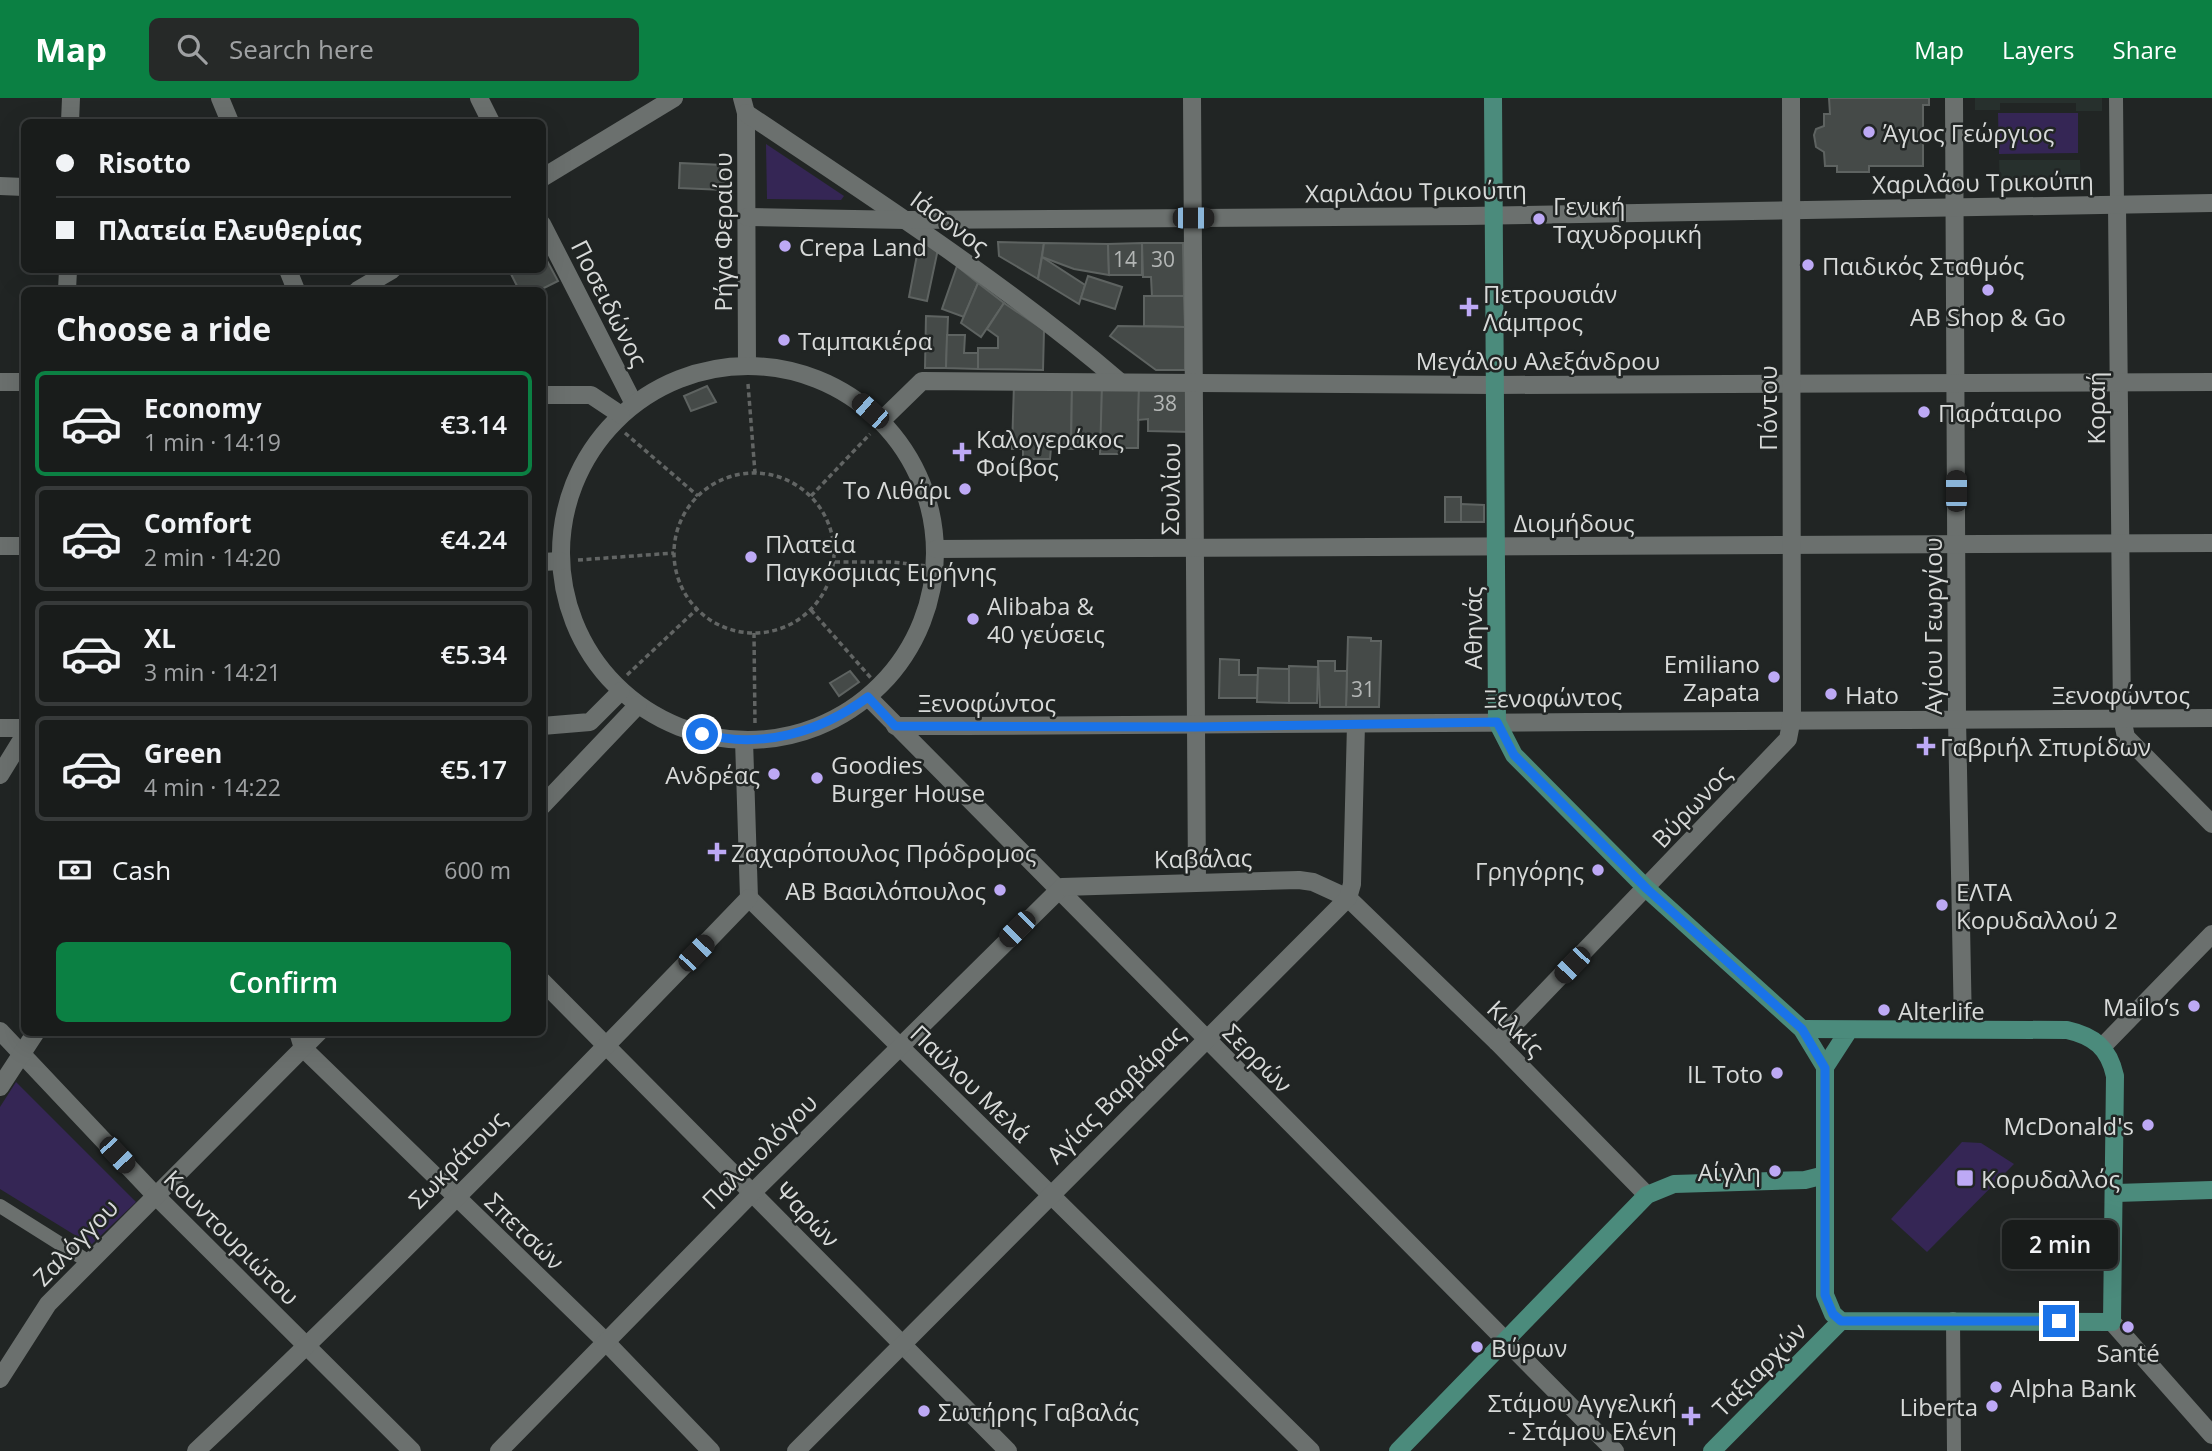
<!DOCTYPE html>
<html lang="en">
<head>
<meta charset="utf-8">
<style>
	body { margin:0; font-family:"Open Sans",sans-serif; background:#262928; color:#f1f3f6; height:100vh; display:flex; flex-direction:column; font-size:26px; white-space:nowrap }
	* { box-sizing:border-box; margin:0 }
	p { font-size:23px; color:#9fa1a3 }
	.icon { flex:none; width:38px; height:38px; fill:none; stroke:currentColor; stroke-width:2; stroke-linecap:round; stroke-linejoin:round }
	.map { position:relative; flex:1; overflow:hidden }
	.drawer { position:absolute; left:21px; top:189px; width:525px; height:749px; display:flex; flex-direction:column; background:#191c1b; border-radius:10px; box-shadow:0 7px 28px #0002,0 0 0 2px #373a3a }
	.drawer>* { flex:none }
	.guide { position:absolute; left:21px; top:21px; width:525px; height:154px; border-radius:10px; box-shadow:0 7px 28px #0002,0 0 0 2px #373a3a; display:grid; align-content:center; height:154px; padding:0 35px; background:#191c1b }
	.end { position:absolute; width:32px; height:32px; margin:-16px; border:9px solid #1a73e8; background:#fff; box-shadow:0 0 0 4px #fff }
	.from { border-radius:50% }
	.bubble { position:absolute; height:49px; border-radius:10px; background:#191c1b; box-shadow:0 7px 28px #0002,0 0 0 2px #373a3a; font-size:23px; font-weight:600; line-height:49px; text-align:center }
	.car { position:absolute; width:21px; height:42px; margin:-21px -10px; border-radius:9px; box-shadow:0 0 5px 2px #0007; background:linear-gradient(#222 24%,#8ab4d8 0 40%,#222 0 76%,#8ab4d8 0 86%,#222 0) }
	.guide b { display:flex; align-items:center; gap:24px; height:66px; font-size:26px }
	.guide b+b { border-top:2px solid #373a3a }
	.guide i { width:18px; height:18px; background:#f1f3f6 }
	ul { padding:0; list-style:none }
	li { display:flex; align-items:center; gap:21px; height:105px; margin:0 14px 10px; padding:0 21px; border:4px solid #373a3a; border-radius:10px }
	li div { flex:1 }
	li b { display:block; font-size:26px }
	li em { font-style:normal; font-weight:600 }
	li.on { border-color:#0b8043 }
	li>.icon { width:63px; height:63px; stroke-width:1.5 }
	h2 { padding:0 35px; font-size:32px; line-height:84px }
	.pay { display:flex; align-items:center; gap:18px; height:77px; padding:0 35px; font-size:26px }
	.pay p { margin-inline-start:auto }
	.primary-button { display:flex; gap:14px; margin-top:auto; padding:14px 35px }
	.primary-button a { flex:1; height:80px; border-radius:10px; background:#0b8043; color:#fff; font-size:28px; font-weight:600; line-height:80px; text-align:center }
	header { display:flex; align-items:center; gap:42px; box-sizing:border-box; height:98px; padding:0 35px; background:#0b8043; color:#fff }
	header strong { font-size:33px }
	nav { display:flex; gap:38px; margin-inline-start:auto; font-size:24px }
	.search { width:490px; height:63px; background:#262928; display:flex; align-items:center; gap:18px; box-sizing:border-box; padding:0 24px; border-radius:10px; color:#9fa1a3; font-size:26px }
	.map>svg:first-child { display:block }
</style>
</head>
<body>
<header>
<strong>Map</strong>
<div class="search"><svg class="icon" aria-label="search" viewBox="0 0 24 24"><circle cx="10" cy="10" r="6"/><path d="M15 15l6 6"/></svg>Search here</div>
<nav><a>Map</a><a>Layers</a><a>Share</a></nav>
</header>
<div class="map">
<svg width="2212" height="1353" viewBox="0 0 2212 1353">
	<rect width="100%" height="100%" fill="#212524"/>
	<g fill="#27302d">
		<path d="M1975 0H2102V13H2076V5H2000V12H1975Z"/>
		<path d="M1999 62H2080L2081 92 2000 93Z"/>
	</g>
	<g fill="#352655">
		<path d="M1998 15H2078V55L1999 56Z"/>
		<path d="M766 46 844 98 841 102 767 101Z"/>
		<path d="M16 984 136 1104 91 1147 0 1091V1009Z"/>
		<path d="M1962 1044 1981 1045 2014 1066 1927 1154 1891 1121Z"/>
	</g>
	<g fill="#454a48" stroke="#5e6361" stroke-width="2">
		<path d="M1829 0H1929V7H1923V68H1869V74H1837V68H1825L1824 54 1816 49 1814 37 1816 31 1824 28V16H1830Z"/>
		<path d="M680 65 723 67 724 92 679 90Z"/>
		<path d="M920 141 938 151 927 203 909 199Z"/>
		<path d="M998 144 1044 145 1038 181 999 158Z"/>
		<path d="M1044 145 1108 146 1109 177 1074 171 1042 159Z"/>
		<path d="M1142 145H1183L1184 198 1152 199 1151 179H1143Z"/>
		<path d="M1142 145V177H1109L1108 146Z"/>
		<path d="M545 159 558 183 540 192H519L511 176 521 172H542Z"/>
		<path d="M1042 159 1085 187 1079 206 1038 181Z"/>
		<path d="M957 168 978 185 964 219 942 211Z"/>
		<path d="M1088 178 1122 189 1115 211 1081 200Z"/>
		<path d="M978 185 1004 205 981 239 961 225Z"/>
		<path d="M1144 198H1184L1185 229 1144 228Z"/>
		<path d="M1004 205 1044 232 1043 272 978 271V250H998V239L987 231Z"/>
		<path d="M926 218 948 219 946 270H925Z"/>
		<path d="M1118 228 1185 229V272H1156L1110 238Z"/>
		<path d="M947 237H965L964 255H978V271L946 270Z"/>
		<path d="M1014 286 1072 287 1071 351 1051 350 1050 361H1023V351H1012Z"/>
		<path d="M1072 287 1102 288 1101 351H1071Z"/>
		<path d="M707 288 716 304 691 313 684 298Z"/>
		<path d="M1102 288H1139L1138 350H1121V356H1100Z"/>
		<path d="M1139 288 1192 289 1191 334 1148 333V321L1138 322Z"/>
		<rect x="1445" y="399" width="16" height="25"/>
		<path d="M1461 406 1484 407V424H1461Z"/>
		<path d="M1348 539 1371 540V543H1381L1379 609H1346Z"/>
		<path d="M1220 561 1239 562V577H1258L1257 600H1219Z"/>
		<path d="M1318 563H1335V573H1347L1346 609H1320Z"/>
		<path d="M1289 568 1318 569 1317 605H1289Z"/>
		<path d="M1258 570 1289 571V605L1257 604Z"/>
		<path d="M850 573 859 584 839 598 830 585Z"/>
	</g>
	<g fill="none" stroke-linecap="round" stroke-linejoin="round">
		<g stroke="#626564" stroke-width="3.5" stroke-dasharray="5 3.5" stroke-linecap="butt">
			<path d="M748 286 755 375"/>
			<path d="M625 335 698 398"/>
			<circle cx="754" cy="455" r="80"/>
			<path d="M811 398 870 336"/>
			<path d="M578 462 674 455"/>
			<path d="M835 464H893L927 468"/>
			<path d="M811 512 871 580"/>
			<path d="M754 535 755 627"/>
			<path d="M627 577 697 511"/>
		</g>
		<g stroke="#6b706e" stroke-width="14">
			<path d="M2116 0 2117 107"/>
			<path d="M0 1108 89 1164"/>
			<path d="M1953 1221 1954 1353"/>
		</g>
		<g stroke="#6b706e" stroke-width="18">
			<path d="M220 0 230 24"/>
			<path d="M479 0 491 24"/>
			<path d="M742 0 746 15 747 268"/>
			<path d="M1192 0 1197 784"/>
			<path d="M1954 0 1957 620 1963 930"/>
			<path d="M746 15C873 100 1003 184 1119 283"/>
			<path d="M70 24 71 0"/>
			<path d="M542 80 674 0"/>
			<path d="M0 88 24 89"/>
			<path d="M2117 107 2122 620 2126 639 2212 726"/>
			<path d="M747 119 906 122 1467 118 2212 105"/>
			<path d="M542 126 634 306"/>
			<path d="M288 172 296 192"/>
			<path d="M67 192 68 172"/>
			<path d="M358 192 392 172"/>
			<circle cx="748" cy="455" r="187"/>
			<path d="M0 284H24"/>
			<path d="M542 297H591L621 317"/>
			<path d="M881 323 922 283 1495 287 2212 284"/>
			<path d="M0 448H24"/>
			<path d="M936 451 2212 445"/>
			<path d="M542 464 560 463"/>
			<path d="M868 599 1615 1353"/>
			<path d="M542 628 590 624 621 593"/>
			<path d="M895 628C1334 629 1773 620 2212 620"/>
			<path d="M0 630H24"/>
			<path d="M744 642 749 800"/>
			<path d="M0 677 24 638"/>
			<path d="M542 708 638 607"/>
			<path d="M749 800 1311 1353"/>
			<path d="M542 883 1008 1353"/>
			<path d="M0 933 155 1097 412 1353"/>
			<path d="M298 934 303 950 605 1243 711 1353"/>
			<path d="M1497 944 1788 641 1792 620 1791 0"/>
			<path d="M2103 948 2212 836"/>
			<path d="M0 989 36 934"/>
			<path d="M2112 1224 2212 1337"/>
			<path d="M0 1281 48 1206 319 934"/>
			<path d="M196 1353C386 1175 568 988 749 800"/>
			<path d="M499 1353 753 1094 1062 789 1299 782 1313 784 1348 800 1497 944 1647 1097"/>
			<path d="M796 1353 1348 800 1352 786 1356 626"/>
		</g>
		<g stroke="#4b8b7c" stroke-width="18">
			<path d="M1493 0 1497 624 1514 657 1647 791 1802 931 1825 969"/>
			<path d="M1802 931 2067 932C2094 938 2109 950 2115 978L2112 1224 1841 1223 1833 1216 1825 1197V969L1849 932"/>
			<path d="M2116 1095 2212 1092"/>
			<path d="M1398 1353 1647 1097 1674 1086 1805 1082 1825 1077"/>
			<path d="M1712 1353 1841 1223"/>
		</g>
	</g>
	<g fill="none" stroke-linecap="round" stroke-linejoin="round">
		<path stroke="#1a73e8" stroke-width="9" d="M702 636C762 651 819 635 868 599L895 628 1196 629 1497 624 1514 657 1647 791 1802 931 1825 970V1197L1833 1216 1841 1223H2059"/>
	</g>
	<g fill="#bda9f5" stroke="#212524" stroke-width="2.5">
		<circle cx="1869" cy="34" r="7"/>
		<circle cx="1539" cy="121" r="7"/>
		<circle cx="785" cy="148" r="7"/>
		<circle cx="1808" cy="167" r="7"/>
		<circle cx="1988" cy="192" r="7"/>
		<path d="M1465.5 198.5h7v7h7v7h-7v7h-7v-7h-7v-7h7z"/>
		<circle cx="784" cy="242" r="7"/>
		<circle cx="1924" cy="314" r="7"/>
		<path d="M958.5 343.5h7v7h7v7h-7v7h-7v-7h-7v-7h7z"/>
		<circle cx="965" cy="391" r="7"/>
		<circle cx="751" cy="459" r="7"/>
		<circle cx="973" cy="521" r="7"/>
		<circle cx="1774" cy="579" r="7"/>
		<circle cx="1831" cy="596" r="7"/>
		<path d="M1922.5 637.5h7v7h7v7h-7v7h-7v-7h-7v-7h7z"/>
		<circle cx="774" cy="676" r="7"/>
		<circle cx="817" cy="680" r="7"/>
		<path d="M713.5 743.5h7v7h7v7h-7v7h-7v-7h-7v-7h7z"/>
		<circle cx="1598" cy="772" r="7"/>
		<circle cx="1000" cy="792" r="7"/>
		<circle cx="1942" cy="807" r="7"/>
		<circle cx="2194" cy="908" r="7"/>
		<circle cx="1884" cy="912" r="7"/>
		<circle cx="1777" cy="975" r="7"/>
		<circle cx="2148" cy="1027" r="7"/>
		<circle cx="1775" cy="1073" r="7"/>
		<rect x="1956" y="1071" width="18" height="18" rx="3.5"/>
		<circle cx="2128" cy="1229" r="7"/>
		<circle cx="1477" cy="1249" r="7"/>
		<circle cx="1996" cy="1289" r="7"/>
		<circle cx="1992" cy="1308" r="7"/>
		<circle cx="924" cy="1313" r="7"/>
		<path d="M1687.5 1307.5h7v7h7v7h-7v7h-7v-7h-7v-7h7z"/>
	</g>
	<g text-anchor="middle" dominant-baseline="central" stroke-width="5" stroke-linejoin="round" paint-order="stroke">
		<g font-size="21" fill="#b3b6b5">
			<text x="1125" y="161">14</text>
			<text x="1163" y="161">30</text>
			<text x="1165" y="305">38</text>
			<text x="1363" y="591">31</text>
		</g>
		<g font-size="24" fill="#d8dad9" stroke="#212524" text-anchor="start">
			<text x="1883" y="34">Άγιος Γεώργιος</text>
			<text x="1553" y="107">Γενική<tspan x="1553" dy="28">Ταχυδρομική</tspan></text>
			<text x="799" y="148">Crepa Land</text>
			<text x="1822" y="167">Παιδικός Σταθμός</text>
			<text x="1483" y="195">Πετρουσιάν<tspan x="1483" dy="28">Λάμπρος</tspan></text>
			<text x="1988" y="218" text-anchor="middle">ΑΒ Shop &amp; Go</text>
			<text x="798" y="242">Ταμπακιέρα</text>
			<text x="1938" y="314">Παράταιρο</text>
			<text x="976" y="340">Καλογεράκος<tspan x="976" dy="28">Φοίβος</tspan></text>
			<text x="951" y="391" text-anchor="end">Το Λιθάρι</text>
			<text x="765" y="445">Πλατεία<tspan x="765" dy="28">Παγκόσμιας Ειρήνης</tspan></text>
			<text x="987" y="507">Alibaba &amp;<tspan x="987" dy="28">40 γεύσεις</tspan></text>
			<text x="1760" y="565" text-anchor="end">Emiliano<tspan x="1760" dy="28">Zapata</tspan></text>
			<text x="1845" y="596">Hato</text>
			<text x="1940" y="648">Γαβριήλ Σπυρίδων</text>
			<text x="831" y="666">Goodies<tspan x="831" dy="28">Burger House</tspan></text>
			<text x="760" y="676" text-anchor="end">Ανδρέας</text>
			<text x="731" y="754">Ζαχαρόπουλος Πρόδρομος</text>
			<text x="1584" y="772" text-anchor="end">Γρηγόρης</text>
			<text x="986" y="792" text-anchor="end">ΑΒ Βασιλόπουλος</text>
			<text x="1956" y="793">ΕΛΤΑ<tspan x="1956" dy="28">Κορυδαλλού 2</tspan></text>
			<text x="2180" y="908" text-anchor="end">Mailo’s</text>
			<text x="1898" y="912">Alterlife</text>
			<text x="1763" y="975" text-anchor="end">IL Toto</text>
			<text x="2134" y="1027" text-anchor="end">McDonald's</text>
			<text x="1761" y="1073" text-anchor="end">Αίγλη</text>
			<text x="1981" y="1080">Κορυδαλλός</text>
			<text x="1491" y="1249">Βύρων</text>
			<text x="2128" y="1254" text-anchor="middle">Santé</text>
			<text x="2010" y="1289">Alpha Bank</text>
			<text x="1677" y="1304" text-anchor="end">Στάμου Αγγελική<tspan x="1677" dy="28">- Στάμου Ελένη</tspan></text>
			<text x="1978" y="1308" text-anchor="end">Liberta</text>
			<text x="938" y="1313">Σωτήρης Γαβαλάς</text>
		</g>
		<g font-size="24" fill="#d8dad9" stroke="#212524">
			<text transform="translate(1983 84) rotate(-1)">Χαριλάου Τρικούπη</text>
			<text transform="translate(1416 93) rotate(-1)">Χαριλάου Τρικούπη</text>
			<text transform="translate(950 124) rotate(36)">Ιάσονος</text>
			<text transform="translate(722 134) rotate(-90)">Ρήγα Φεραίου</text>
			<text transform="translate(610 205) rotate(63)">Ποσειδώνος</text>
			<text x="1538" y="262">Μεγάλου Αλεξάνδρου</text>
			<text transform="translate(1767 310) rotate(-90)">Πόντου</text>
			<text transform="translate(2095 310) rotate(-90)">Κοραή</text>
			<text transform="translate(1170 391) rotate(-89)">Σουλίου</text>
			<text x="1574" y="424">Διομήδους</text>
			<text transform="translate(1932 528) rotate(-90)">Αγίου Γεωργίου</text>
			<text transform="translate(1472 530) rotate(-90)">Αθηνάς</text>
			<text x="2121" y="596">Ξενοφώντος</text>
			<text transform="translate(1553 599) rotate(-1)">Ξενοφώντος</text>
			<text x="987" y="604">Ξενοφώντος</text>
			<text transform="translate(1691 708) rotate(-47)">Βύρωνος</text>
			<text transform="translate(1203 760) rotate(-1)">Καβάλας</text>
			<text transform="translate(1516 930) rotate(45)">Κιλκίς</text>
			<text transform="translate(1258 960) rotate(45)">Σερρών</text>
			<text transform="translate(971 985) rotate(44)">Παύλου Μελά</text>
			<text transform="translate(1115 996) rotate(-45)">Αγίας Βαρβάρας</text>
			<text transform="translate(759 1053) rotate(-45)">Παλαιολόγου</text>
			<text transform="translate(457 1061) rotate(-45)">Σωκράτους</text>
			<text transform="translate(808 1116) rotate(46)">Ψαρών</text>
			<text transform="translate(525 1133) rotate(44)">Σπετσών</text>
			<text transform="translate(232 1139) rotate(45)">Κουντουριώτου</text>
			<text transform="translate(75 1144) rotate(-46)">Ζαλόγγου</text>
			<text transform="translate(1759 1271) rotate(-45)">Ταξιαρχών</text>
		</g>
	</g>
</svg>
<i class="end from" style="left:702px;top:636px"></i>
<i class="end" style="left:2059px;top:1223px"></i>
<div class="bubble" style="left:2002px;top:1122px;width:116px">2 min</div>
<i class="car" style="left:1193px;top:120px;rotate:90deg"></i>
<i class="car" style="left:870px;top:313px;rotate:311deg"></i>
<i class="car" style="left:1956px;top:393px;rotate:0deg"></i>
<i class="car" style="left:1017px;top:831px;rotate:225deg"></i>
<i class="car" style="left:696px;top:855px;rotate:44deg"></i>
<i class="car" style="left:1572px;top:867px;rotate:224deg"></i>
<i class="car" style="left:117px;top:1057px;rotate:137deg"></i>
<div class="guide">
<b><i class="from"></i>Risotto</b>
<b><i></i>Πλατεία Ελευθερίας</b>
</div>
<section class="drawer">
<h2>Choose a ride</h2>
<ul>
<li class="on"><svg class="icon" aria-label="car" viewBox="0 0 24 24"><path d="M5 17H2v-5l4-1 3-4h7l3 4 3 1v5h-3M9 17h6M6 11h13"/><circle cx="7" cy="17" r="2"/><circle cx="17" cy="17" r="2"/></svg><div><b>Economy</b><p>1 min · 14:19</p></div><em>€3.14</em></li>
<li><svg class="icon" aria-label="car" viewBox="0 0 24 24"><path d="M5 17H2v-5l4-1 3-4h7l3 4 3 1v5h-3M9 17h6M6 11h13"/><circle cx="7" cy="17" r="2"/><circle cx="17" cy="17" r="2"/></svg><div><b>Comfort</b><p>2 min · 14:20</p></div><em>€4.24</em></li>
<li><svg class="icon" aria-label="car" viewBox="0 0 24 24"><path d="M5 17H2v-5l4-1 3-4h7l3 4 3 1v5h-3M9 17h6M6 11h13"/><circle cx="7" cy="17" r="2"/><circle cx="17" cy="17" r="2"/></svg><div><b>XL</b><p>3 min · 14:21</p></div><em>€5.34</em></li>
<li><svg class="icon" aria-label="car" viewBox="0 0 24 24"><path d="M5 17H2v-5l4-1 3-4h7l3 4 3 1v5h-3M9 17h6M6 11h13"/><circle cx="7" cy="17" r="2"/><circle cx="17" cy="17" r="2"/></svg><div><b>Green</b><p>4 min · 14:22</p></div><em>€5.17</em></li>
</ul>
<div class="pay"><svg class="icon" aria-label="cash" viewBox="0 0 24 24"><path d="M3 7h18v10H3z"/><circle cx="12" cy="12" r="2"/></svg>Cash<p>600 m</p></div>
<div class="primary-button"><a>Confirm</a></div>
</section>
</div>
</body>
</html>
